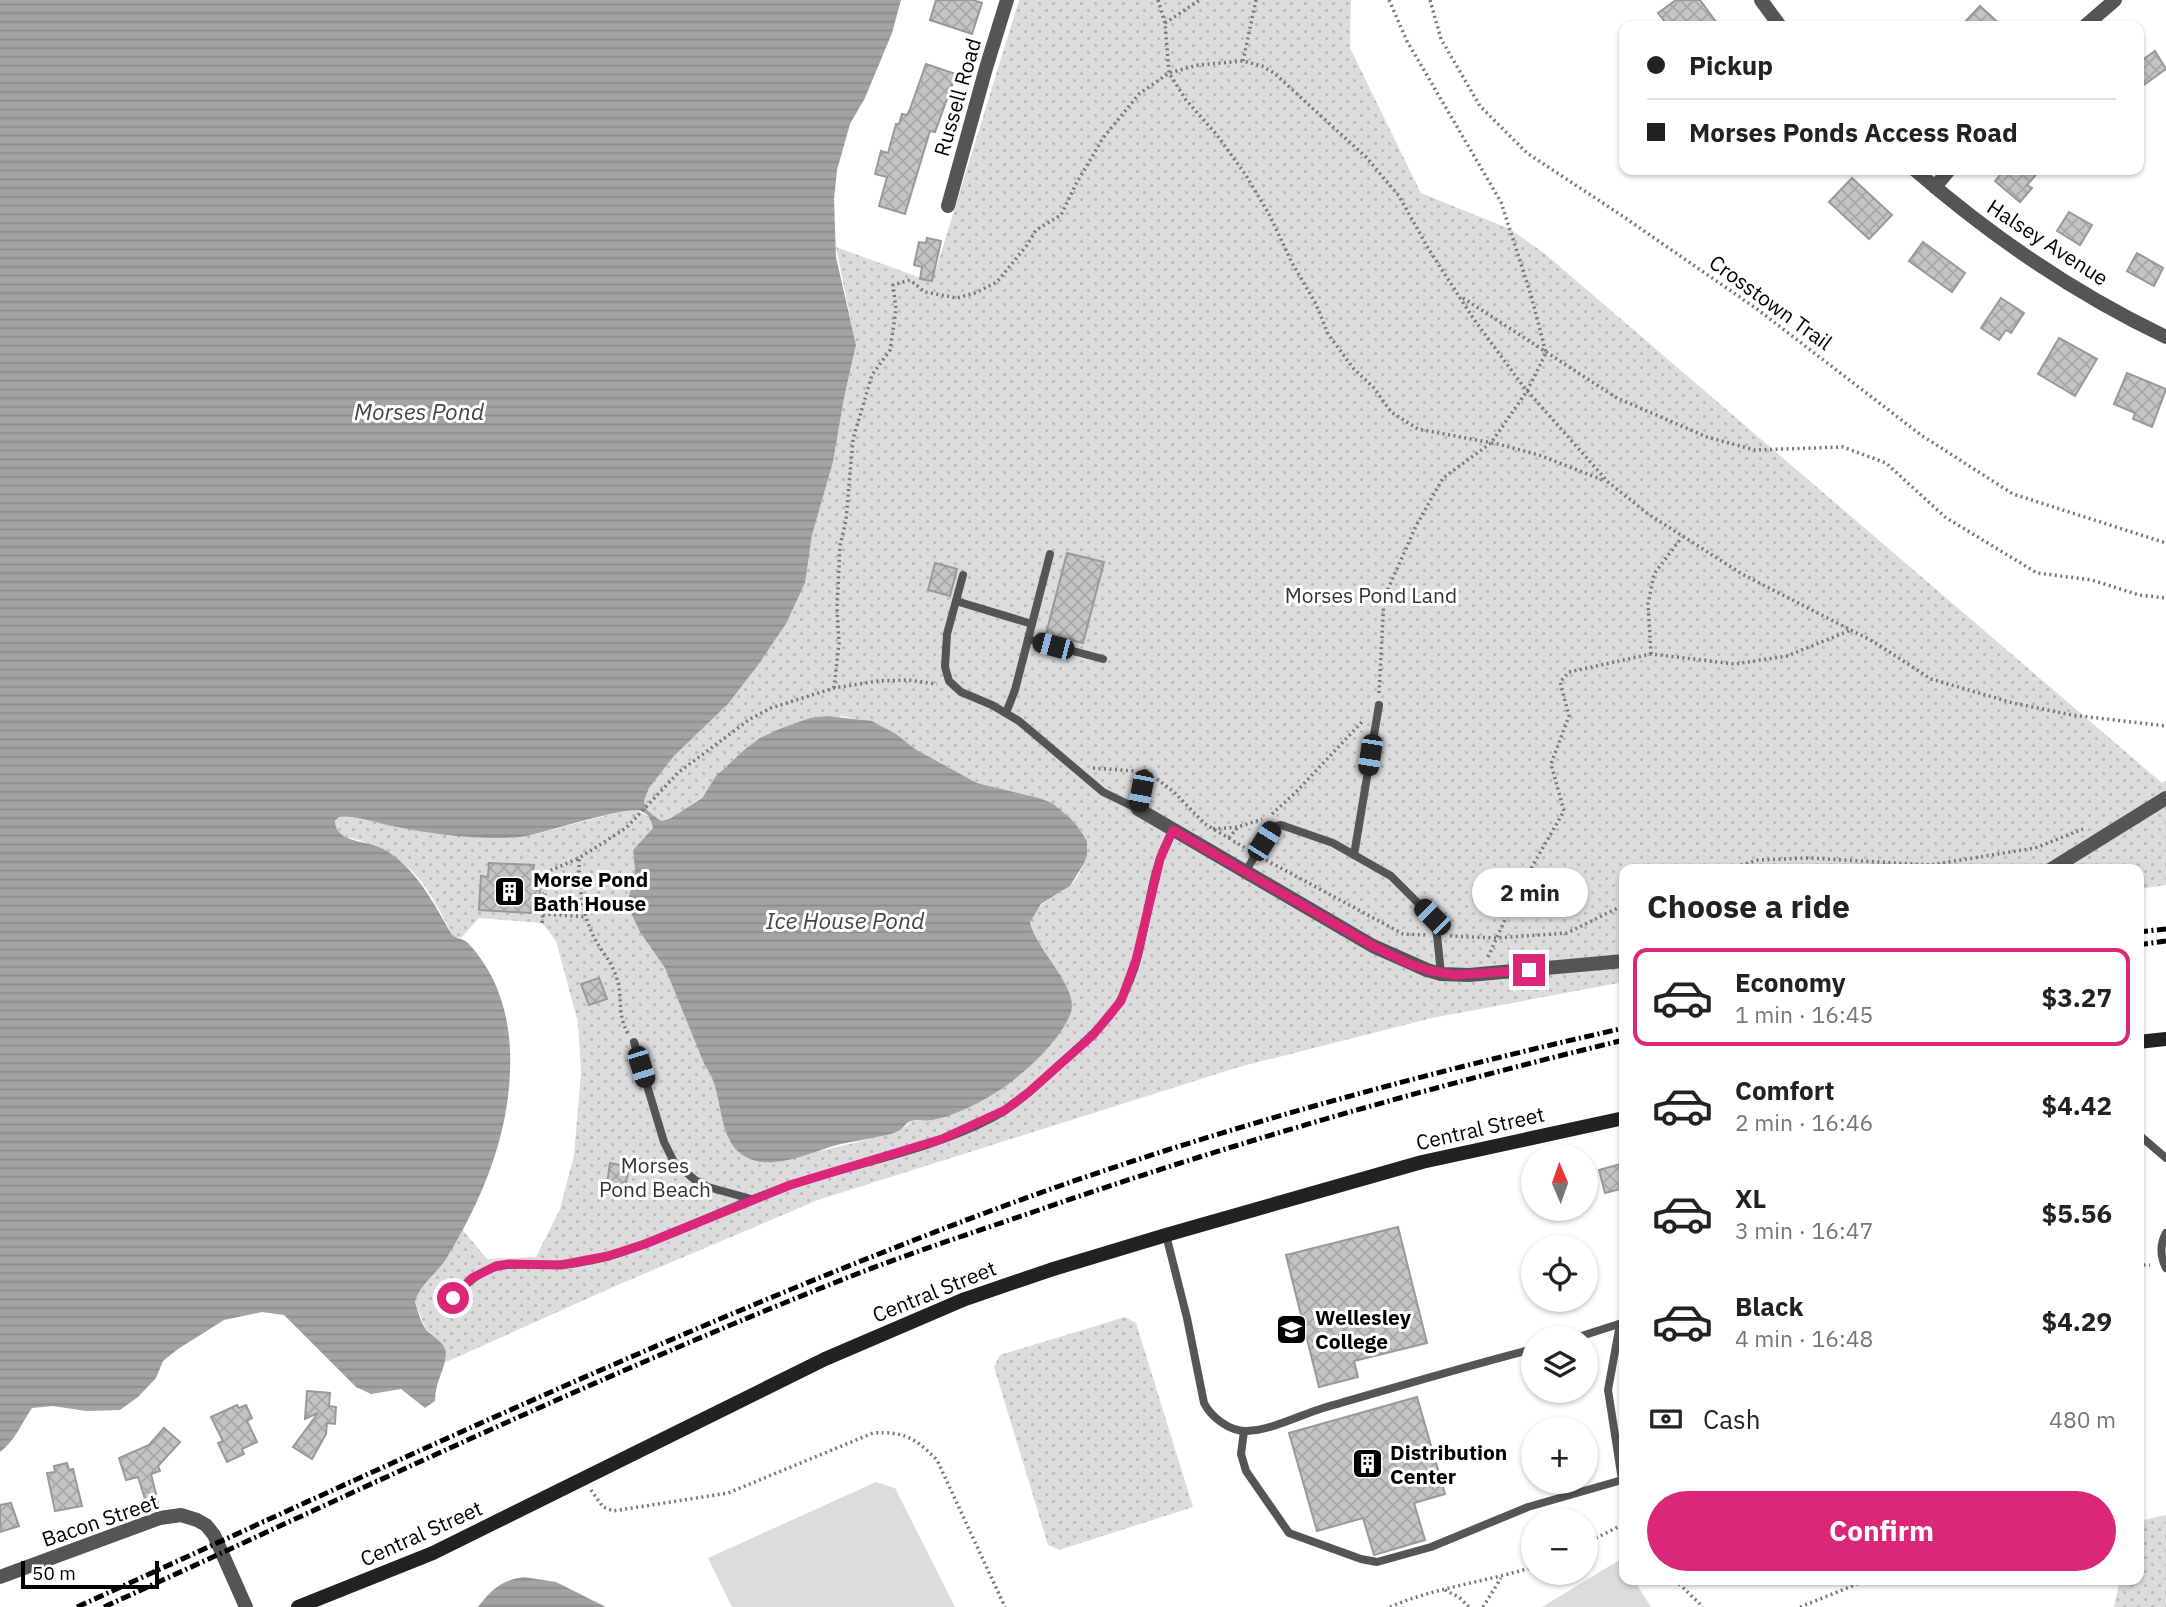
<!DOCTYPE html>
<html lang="en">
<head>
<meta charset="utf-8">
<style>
	body { margin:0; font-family:"IBM Plex Sans",sans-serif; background:#f2f2f2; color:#222; height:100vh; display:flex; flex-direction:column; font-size:26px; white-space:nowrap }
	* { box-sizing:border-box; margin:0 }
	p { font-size:23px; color:#767676 }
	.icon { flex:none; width:38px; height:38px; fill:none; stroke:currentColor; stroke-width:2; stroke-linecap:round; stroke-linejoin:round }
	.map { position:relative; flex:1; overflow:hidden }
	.side { position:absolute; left:1619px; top:864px; width:525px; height:721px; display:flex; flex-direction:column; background:#fff; border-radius:14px; box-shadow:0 2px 5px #0004 }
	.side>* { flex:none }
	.banner { position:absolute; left:1619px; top:21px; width:525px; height:154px; border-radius:14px; box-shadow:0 2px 5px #0004; display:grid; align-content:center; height:154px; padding:0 28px; background:#fff }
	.needle { width:46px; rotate:358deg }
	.controls { position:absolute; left:1521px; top:1144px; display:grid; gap:14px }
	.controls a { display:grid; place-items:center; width:77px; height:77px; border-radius:50%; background:#fff; box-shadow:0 2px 5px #0004; font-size:35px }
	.scale { position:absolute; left:21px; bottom:18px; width:138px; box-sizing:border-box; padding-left:7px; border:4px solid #000; border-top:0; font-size:19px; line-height:24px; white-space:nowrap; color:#000; -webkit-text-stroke:5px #fff; paint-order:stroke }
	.end { position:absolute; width:32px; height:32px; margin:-16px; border:9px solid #db2777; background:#fff; box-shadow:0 0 0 4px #fff }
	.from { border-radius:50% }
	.bubble { position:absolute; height:49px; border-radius:24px; background:#fff; box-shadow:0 2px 5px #0004; font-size:23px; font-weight:700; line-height:49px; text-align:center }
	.car { position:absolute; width:21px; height:42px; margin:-21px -10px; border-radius:9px; box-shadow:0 0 5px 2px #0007; background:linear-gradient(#222 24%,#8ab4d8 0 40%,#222 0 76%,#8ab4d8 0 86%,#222 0) }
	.banner b { display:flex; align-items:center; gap:24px; height:66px; font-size:26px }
	.banner b+b { border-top:2px solid #e0e0e0 }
	.banner i { width:18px; height:18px; background:#222 }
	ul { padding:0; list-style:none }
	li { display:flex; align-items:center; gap:21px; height:98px; margin:0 14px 10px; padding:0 14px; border:4px solid transparent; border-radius:14px }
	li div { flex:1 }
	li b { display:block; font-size:26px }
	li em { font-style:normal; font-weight:700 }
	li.selected { border-color:#db2777 }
	li>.icon { width:63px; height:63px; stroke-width:1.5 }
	h2 { padding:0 28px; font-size:32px; line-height:84px }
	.pay { display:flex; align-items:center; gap:18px; height:77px; padding:0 28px; font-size:26px }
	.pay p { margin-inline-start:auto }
	.button { display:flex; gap:14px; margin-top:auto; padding:14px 28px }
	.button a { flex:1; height:80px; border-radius:42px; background:#db2777; color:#fff; font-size:28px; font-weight:700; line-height:80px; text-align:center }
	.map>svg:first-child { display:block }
</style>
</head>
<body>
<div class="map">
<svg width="2166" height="1607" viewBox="0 0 2166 1607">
	<defs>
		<pattern id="park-dots" width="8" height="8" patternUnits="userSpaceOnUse" patternTransform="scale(1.75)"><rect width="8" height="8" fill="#dcdcdc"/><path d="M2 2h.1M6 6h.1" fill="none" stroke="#bbb" stroke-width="1.8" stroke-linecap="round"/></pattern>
		<pattern id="water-rules" width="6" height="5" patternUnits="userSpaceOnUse" patternTransform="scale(1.75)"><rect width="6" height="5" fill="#a3a3a3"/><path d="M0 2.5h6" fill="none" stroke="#8b8b8b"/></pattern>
		<pattern id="building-cross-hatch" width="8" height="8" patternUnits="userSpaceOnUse" patternTransform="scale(1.75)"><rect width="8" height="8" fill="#c4c4c4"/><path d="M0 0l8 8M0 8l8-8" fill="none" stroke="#a7a7a7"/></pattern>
	</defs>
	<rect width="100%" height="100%" fill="#fff"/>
	<g fill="#dcdcdc">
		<path d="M876 1482 895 1488 955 1607H732L708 1558Z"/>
		<path d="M1621 1559 1624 1564V1580H1634L1651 1607H1542Z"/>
	</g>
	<g fill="url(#park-dots)">
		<path d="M1019 0H1351L1350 48 1421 193 1510 229 1544 253 2162 783 2166 781V885L2139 889 2138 870H1624V982L1432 1018 1239 1067 818 1200 620 1284 444 1363 446 1352 425 1327 415 1302 419 1292 445 1260 462 1229 487 1259 536 1257 560 1209 574 1155 581 1073 578 1023 556 941 542 923 479 918 461 938 453 936C439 909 423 875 396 858 386 852 373 845 362 841 350 837 335 838 335 822L339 817H357L396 827 511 837 536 834 619 812 638 810 650 818 653 828 633 850 635 871 629 896V909L640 932 665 968 705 1066 713 1079 727 1132 776 1162 898 1132 912 1121H929L971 1105 1009 1083 1072 1003C1063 973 1036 953 1030 922 1037 902 1054 898 1070 886 1083 875 1085 856 1087 841L1070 818 1039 798 977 783 915 749 879 724 842 716 744 750 722 770 701 798 671 818 662 821 658 819 647 810 644 801 649 788 674 756 728 704 772 645 786 624 805 583 812 535 833 462 844 398 856 346 836 247 932 282Z"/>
		<path d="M1125 1317 1136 1323 1193 1507 1059 1550 1048 1545 994 1367 1000 1355Z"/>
		<path d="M2166 1515V1607H2114L2120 1580H2138L2139 1521Z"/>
	</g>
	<g fill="url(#water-rules)">
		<path d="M0 0H901L892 33 865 98 850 124 837 170 834 199 836 257 856 345 844 398 833 462 812 535 805 583 786 624 758 665 728 704 674 756 649 788 644 801 647 810 658 819 662 821 671 818 702 798 716 776 744 750 760 738 782 728 810 718 827 716 872 721 896 734 915 749 977 783 1039 798 1052 803 1070 818 1078 827 1087 841V856L1083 865 1070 886 1041 904 1030 922C1035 949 1079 987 1071 1012 1061 1041 1021 1077 995 1093 977 1104 954 1116 932 1120 925 1122 918 1119 911 1121 905 1123 904 1128 899 1131 886 1137 852 1141 837 1145 816 1151 797 1160 775 1162 765 1163 753 1162 744 1156 715 1138 725 1091 705 1066L665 968 640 932 629 909V896L635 871 633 850 653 828C651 820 649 814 641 811 625 806 548 832 526 836 491 842 432 834 397 827 377 824 360 815 339 817L335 821C335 841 363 841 376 846 385 849 392 854 399 860 423 881 435 906 451 933 455 939 463 938 468 943 501 978 512 1024 510 1071 508 1138 481 1202 446 1259 437 1273 419 1286 415 1302 418 1311 420 1320 425 1328 431 1337 445 1341 446 1353 446 1368 435 1381 435 1401L425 1408 401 1389 371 1394 356 1387 284 1315 262 1312 224 1320 178 1349 163 1361 156 1378 138 1397 120 1410 86 1411 53 1406 32 1408C21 1424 15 1441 0 1452Z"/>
		<path d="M524 1577 556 1582 606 1607H478C491 1590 501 1580 524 1577Z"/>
	</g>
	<g fill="url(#building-cross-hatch)" stroke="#999" stroke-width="2">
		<path d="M936 0H973L982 3 972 34 930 20Z"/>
		<path d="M1676 0H1700L1719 26H1668L1658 13Z"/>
		<path d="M1980 6 2002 26H1961Z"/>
		<path d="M2155 51 2166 69 2138 89V63Z"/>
		<path d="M926 64 956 74 935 132 930 131 905 214 879 206 887 177 875 174 881 151 888 153 896 124H899L902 114 907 115 910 109Z"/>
		<path d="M2004 170H2040L2027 185 2032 188 2020 202 1995 181Z"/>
		<path d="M1852 178 1892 215 1869 239 1829 202Z"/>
		<path d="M2069 212 2092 225 2080 245 2057 231Z"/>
		<path d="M927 238 941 241 932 281 920 279 922 267 914 265 919 242 926 243Z"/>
		<path d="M1923 242 1965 273 1952 292 1909 261Z"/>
		<path d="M2137 253 2163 268 2154 286 2127 271Z"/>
		<path d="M2001 298 2024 313 2011 333 2006 330 1999 340 1981 328Z"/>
		<path d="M2059 338 2097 359 2075 396 2038 374Z"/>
		<path d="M2127 373 2166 389 2152 427 2133 419 2135 413 2114 404Z"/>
		<path d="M1067 553 1104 562 1083 643 1046 634Z"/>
		<path d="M935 563 957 569 950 596 928 590Z"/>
		<path d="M489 863 534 865 532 879 541 880 539 902H532L531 913 479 910 481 876 488 877Z"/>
		<path d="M599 978 607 999 589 1005 581 984Z"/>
		<path d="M610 1163 629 1167 625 1188 607 1184Z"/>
		<path d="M1624 1163V1188L1605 1193 1599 1170Z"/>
		<path d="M1398 1227 1427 1343 1354 1361 1358 1377 1319 1387 1286 1255Z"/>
		<path d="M307 1391 330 1393 329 1406 336 1407 335 1424 327 1423 326 1434 312 1459 293 1447 318 1413 305 1419Z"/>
		<path d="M1417 1397 1445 1494 1414 1503 1425 1540 1374 1555 1363 1518 1317 1531 1289 1433Z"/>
		<path d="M237 1405 239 1408 246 1405 252 1418 247 1421 257 1442 242 1449 244 1454 227 1462 218 1443 223 1441 211 1417Z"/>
		<path d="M164 1428 180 1442 158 1466 160 1471 151 1474 158 1502 147 1505 138 1477 126 1480 119 1458 149 1445Z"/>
		<path d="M67 1463 69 1470 73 1469 82 1506 55 1511 47 1473 55 1472 54 1466Z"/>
		<path d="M11 1503 19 1526 0 1532V1505Z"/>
	</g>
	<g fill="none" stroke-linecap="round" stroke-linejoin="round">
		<g stroke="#777" stroke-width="3.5" stroke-dasharray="2 3.5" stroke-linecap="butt">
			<path d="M1158 0 1165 23 1169 73 1186 100 1217 135 1245 174 1269 214 1292 263 1316 304 1328 334 1353 368 1374 388 1391 412 1418 429 1498 444 1539 455 1605 481"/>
			<path d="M1430 0 1441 39 1480 106 1527 153 1621 215 1757 309 1921 435 2013 494 2166 543"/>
			<path d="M1165 23 1200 0"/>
			<path d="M1243 61 1256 0"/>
			<path d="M1463 298 1617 398 1707 437 1755 450 1843 447 1886 463 1945 517 2037 573 2092 580 2139 595 2166 598"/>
			<path d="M1651 654 1648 604 1654 574 1682 537"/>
			<path d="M834 688 839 643 837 608 840 546 846 520 853 439 872 375 890 350 896 309 893 285 910 280 925 292 957 298 975 293 997 282 1027 245 1036 230 1061 215 1076 184 1103 138 1139 94 1169 73 1198 65 1243 61 1262 66 1274 73 1366 157 1399 196 1428 248 1473 318 1523 386 1608 482 1648 514 1742 574 1874 642 1931 679 2013 703 2072 715 2166 726"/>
			<path d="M1379 693 1384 598 1416 526 1443 478 1491 443 1527 391 1546 353 1531 295 1501 202 1407 41 1389 0"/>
			<path d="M1093 768 1134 771"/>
			<path d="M1157 779 1174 792 1205 824 1247 849"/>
			<path d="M1272 814 1296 792 1362 722"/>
			<path d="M1213 829 1238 827 1262 819"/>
			<path d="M1229 838 1238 827"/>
			<path d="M1266 860 1403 934 1425 935"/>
			<path d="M1725 870 1758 860 1810 858 1930 865 2035 848 2083 829"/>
			<path d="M543 914 587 917"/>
			<path d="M542 923 547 872 579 858"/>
			<path d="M1450 936 1496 938 1567 933 1624 905"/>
			<path d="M1488 957 1518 891 1564 811 1551 764 1569 716 1560 682 1569 672 1651 654 1735 664 1787 656 1851 630"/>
			<path d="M628 1033C616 1013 624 998 616 976 611 960 598 948 592 933 581 908 579 885 579 858L626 828 679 772 750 719 771 708 834 688 878 681 908 680 937 684"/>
			<path d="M2138 1265H2150"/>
			<path d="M591 1490 603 1507 613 1511 728 1493 873 1433C904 1431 915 1438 937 1460L1005 1607"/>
			<path d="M1586 1543 1624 1524"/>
			<path d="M1675 1580 1703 1607"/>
			<path d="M1445 1590 1459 1597 1469 1607"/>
			<path d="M1390 1607C1436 1587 1486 1582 1533 1567"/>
			<path d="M1483 1607 1501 1578"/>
			<path d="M1800 1607 1867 1580"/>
		</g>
		<g stroke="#555" stroke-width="8">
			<path d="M963 575 947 634 945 667 949 681 961 692 992 705 1019 721 1103 792 1138 809 1145 773"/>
			<path d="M956 601 1032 624"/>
			<path d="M1028 639 1103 659"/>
			<path d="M1006 713 1015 690 1050 554"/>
			<path d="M1354 855 1379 705"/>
			<path d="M1246 871 1272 827 1281 825 1333 843 1391 876 1432 917 1437 935 1441 974"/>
			<path d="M634 1042 664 1142 674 1162 695 1180 708 1187 751 1199"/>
			<path d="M2138 1134 2166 1158"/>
			<path d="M2166 1233C2160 1244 2160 1256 2166 1268"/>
			<path d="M1166 1235 1187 1318 1204 1403C1211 1417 1229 1431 1246 1431 1272 1430 1298 1416 1323 1408 1393 1388 1463 1367 1533 1349"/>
			<path d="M453 1298C486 1261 501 1264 547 1265 568 1266 590 1261 610 1256 667 1239 720 1210 777 1190 847 1164 925 1153 992 1118 1019 1104 1040 1082 1062 1062 1079 1047 1097 1032 1111 1014 1152 962 1140 886 1173 830"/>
			<path d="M1572 1339 1622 1323"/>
			<path d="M1244 1431 1241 1454 1246 1471 1289 1533 1361 1559 1377 1562 1431 1547 1528 1507 1622 1480 1608 1390 1620 1324"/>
		</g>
		<g stroke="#555" stroke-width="14">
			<path d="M1761 0 1780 26"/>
			<path d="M2085 26 2115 0"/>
			<path d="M1915 170C1991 236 2074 293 2166 337"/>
			<path d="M1935 187 1949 170"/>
			<path d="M948 206 986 68 1007 0"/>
			<path d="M1138 809 1373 946 1427 970 1441 974 1469 975 1624 961"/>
			<path d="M2050 870 2166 798"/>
		</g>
		<path stroke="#555" stroke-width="14" d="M0 1577 160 1518 181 1515 197 1520 206 1525 214 1535 246 1607"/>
		<g stroke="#222" stroke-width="14">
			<path d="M2138 1042 2166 1039"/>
			<path d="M298 1607 433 1553 825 1359 965 1299 1050 1270 1166 1235 1422 1162 1624 1118"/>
		</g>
		<g stroke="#000" stroke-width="5" stroke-dasharray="10 3.5 2 3.5" stroke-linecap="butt">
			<path d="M2138 932 2166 929"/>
			<path d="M2138 945 2166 941"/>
			<path d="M77 1607C378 1470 676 1329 985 1213 1193 1135 1408 1077 1624 1028"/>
			<path d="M104 1607C349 1495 593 1378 844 1279 907 1254 972 1233 1036 1211 1229 1144 1425 1088 1624 1040"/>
		</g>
	</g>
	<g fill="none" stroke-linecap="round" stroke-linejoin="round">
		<path stroke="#db2777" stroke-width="9" d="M453 1298 472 1278 496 1266 509 1264 561 1265 608 1256 645 1244 790 1185 942 1139 1005 1110 1029 1092 1093 1035 1121 1001 1136 960 1160 859 1173 830 1373 946 1410 964 1427 970 1455 975 1529 970"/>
	</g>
	<defs>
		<symbol id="building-square" viewBox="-11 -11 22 22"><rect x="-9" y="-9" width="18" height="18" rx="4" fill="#000" stroke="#fff"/><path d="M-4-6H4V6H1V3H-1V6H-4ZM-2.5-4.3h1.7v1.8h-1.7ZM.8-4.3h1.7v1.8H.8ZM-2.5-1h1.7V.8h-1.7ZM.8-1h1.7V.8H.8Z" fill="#fff"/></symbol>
		<symbol id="university-square" viewBox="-11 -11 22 22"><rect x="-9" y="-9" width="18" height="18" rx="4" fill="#000" stroke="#fff"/><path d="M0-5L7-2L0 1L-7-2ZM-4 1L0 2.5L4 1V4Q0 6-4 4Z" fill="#fff"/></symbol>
	</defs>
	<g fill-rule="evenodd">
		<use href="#building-square" x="492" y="874" width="35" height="35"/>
		<use href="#university-square" x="1274" y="1312" width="35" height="35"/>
		<use href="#building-square" x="1350" y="1446" width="35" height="35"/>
	</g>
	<g text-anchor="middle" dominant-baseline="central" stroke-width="6" stroke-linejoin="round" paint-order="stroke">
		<g font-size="21" fill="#000" stroke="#fff">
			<text transform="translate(957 97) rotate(-74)">Russell Road</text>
			<text transform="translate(2048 242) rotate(33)">Halsey Avenue</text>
			<text transform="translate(1771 302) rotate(36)">Crosstown Trail</text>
			<text transform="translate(1480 1128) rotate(-13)">Central Street</text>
			<text transform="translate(934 1291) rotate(-22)">Central Street</text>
			<text transform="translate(100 1520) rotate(-19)">Bacon Street</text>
			<text transform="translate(421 1533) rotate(-24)">Central Street</text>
		</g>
		<g font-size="21" fill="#333" stroke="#fff">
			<text x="1371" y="595">Morses Pond Land</text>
			<text x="655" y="1165">Morses<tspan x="655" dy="24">Pond Beach</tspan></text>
		</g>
		<g font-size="21" font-weight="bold" fill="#000" stroke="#fff" text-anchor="start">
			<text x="533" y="879">Morse Pond<tspan x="533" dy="24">Bath House</tspan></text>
			<text x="1315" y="1317">Wellesley<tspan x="1315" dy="24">College</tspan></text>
			<text x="1390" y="1452">Distribution<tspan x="1390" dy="24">Center</tspan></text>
		</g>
		<g font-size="23" font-style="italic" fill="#444" stroke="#fff">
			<text x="419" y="411">Morses Pond</text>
			<text x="845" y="920">Ice House Pond</text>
		</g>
	</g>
</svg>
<div class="controls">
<a><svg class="needle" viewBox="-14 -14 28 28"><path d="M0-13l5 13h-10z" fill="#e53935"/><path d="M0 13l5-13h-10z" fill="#767676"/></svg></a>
<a><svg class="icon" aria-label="locate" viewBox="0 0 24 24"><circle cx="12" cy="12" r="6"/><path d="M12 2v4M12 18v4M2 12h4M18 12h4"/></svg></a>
<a><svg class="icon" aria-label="layers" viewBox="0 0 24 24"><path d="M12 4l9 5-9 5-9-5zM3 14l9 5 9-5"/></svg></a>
<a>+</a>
<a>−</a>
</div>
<div class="scale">50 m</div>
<i class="end from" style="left:453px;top:1298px"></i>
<i class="end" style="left:1529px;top:970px"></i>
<div class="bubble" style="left:1472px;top:868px;width:116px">2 min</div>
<i class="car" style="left:1053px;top:646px;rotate:285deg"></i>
<i class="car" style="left:1370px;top:755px;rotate:189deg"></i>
<i class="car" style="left:1141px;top:791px;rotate:191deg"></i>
<i class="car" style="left:1264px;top:841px;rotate:32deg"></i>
<i class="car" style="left:1432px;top:917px;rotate:315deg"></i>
<i class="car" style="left:641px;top:1067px;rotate:163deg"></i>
<div class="banner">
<b><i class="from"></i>Pickup</b>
<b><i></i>Morses Ponds Access Road</b>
</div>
<section class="side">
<h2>Choose a ride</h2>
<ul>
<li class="selected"><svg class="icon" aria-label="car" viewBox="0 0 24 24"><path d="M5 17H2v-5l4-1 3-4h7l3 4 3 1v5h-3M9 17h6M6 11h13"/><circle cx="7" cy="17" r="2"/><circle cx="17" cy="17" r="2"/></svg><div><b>Economy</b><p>1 min · 16:45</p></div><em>$3.27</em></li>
<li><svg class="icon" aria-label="car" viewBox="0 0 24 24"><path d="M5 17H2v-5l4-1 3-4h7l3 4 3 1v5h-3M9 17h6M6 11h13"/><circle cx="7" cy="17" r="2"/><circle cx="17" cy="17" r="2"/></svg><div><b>Comfort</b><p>2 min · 16:46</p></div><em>$4.42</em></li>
<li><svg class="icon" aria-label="car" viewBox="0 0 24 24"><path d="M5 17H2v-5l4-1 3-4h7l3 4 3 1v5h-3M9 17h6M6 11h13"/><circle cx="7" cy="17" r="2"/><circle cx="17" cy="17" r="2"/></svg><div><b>XL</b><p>3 min · 16:47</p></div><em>$5.56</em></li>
<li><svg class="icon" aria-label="car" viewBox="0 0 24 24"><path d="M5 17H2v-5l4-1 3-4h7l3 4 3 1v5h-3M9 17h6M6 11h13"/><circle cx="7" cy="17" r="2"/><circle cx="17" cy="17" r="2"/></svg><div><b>Black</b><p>4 min · 16:48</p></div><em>$4.29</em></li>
</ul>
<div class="pay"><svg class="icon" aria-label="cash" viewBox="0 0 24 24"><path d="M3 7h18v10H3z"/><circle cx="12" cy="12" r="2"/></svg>Cash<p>480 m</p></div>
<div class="button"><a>Confirm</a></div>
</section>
</div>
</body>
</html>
